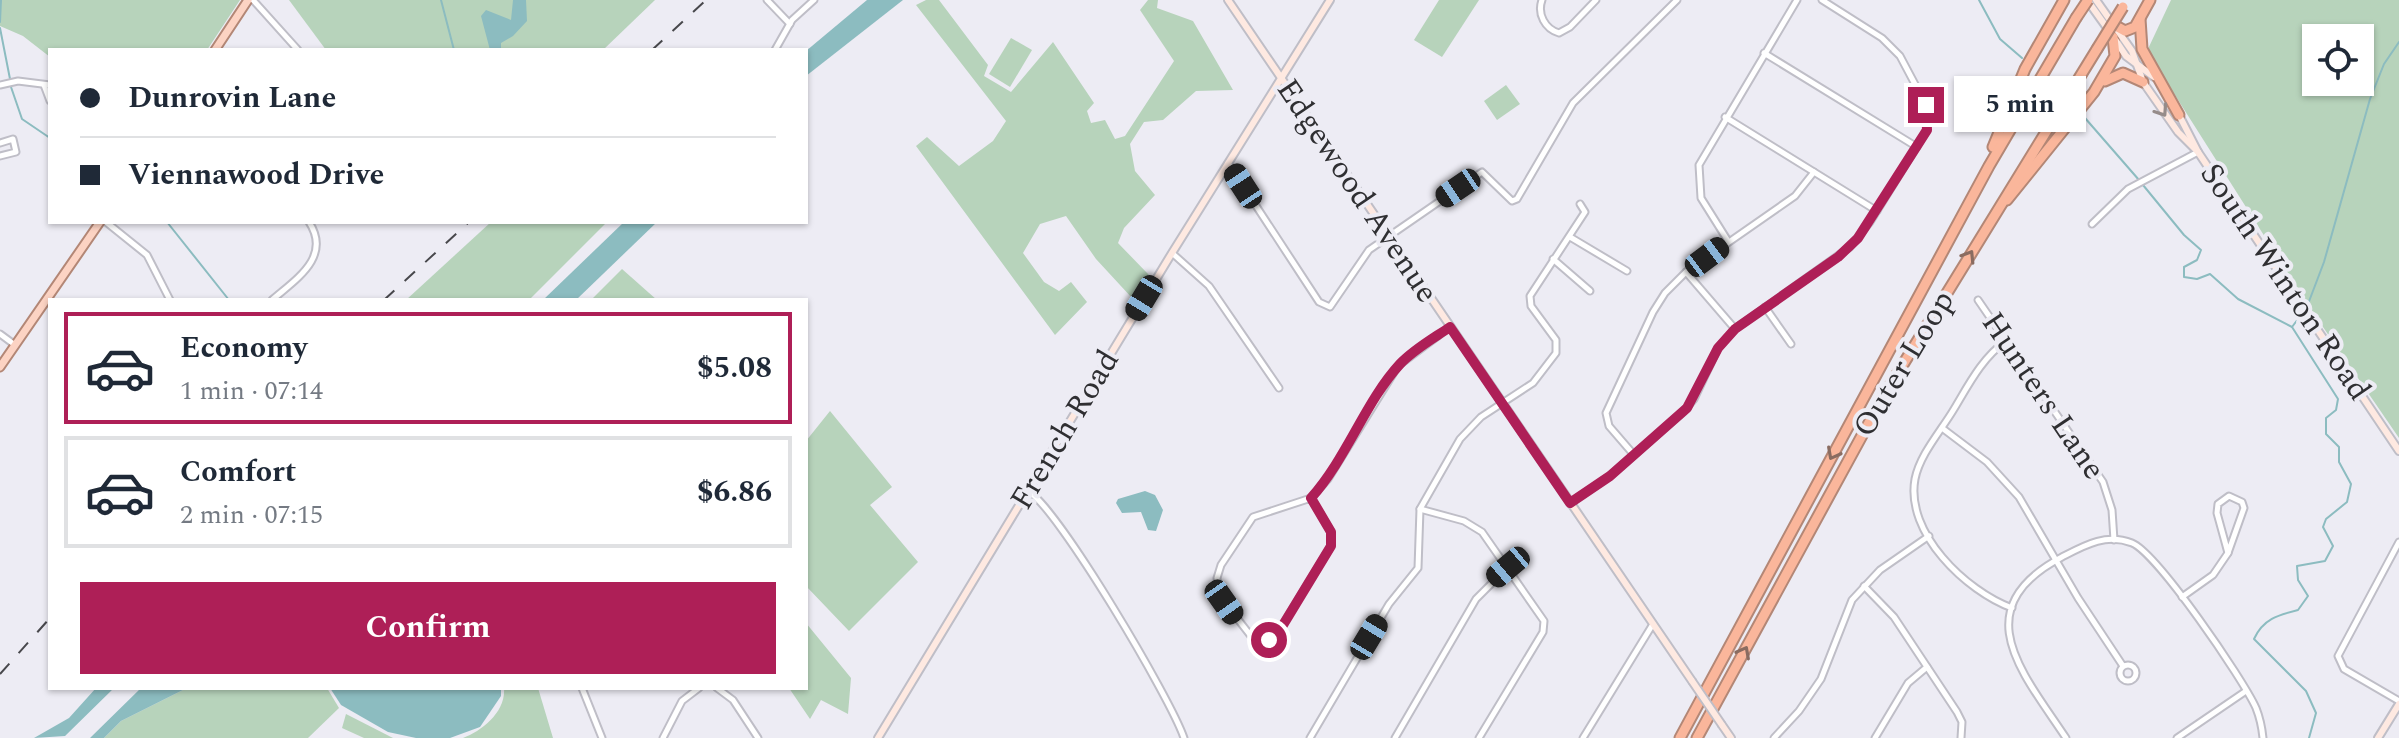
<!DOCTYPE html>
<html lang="en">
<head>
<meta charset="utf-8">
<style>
	body { margin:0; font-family:Spectral,serif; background:#f2f2f3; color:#1f2937; height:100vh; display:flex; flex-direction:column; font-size:30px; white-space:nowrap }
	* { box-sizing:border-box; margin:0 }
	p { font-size:26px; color:#747a83 }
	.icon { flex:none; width:44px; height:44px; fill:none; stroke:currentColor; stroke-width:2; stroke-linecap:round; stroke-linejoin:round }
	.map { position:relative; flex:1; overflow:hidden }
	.panel { position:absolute; left:48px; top:298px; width:760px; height:392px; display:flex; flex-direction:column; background:#fff; border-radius:0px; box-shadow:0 2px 6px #0004 }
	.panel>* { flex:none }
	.banner { position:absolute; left:48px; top:48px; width:760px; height:176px; border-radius:0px; box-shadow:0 2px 6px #0004; display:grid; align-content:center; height:176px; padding:0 32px; background:#fff }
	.tools { position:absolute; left:2302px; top:24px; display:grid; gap:16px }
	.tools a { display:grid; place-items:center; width:72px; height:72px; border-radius:0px; background:#fff; box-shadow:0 2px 6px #0004; font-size:40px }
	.end { position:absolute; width:36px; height:36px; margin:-18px; border:10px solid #ae1f57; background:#fff; box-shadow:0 0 0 4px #fff }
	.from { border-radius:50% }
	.bubble { position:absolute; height:56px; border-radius:0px; background:#fff; box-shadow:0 2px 6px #0004; font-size:26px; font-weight:700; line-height:56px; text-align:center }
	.car { position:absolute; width:24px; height:48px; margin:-24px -12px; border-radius:10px; box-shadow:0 0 6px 2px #0007; background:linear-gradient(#222 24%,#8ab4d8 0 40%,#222 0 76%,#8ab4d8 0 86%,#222 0) }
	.banner b { display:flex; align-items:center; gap:28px; height:76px; font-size:30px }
	.banner b+b { border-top:2px solid #e0e1e3 }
	.banner i { width:20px; height:20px; background:#1f2937 }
	ul { padding:14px 0 0; list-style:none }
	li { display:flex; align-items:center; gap:24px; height:112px; margin:0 16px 12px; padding:0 16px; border:4px solid #e0e1e3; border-radius:0px }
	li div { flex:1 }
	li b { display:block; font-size:30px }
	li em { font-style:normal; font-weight:700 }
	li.selected { border-color:#ae1f57 }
	li>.icon { width:72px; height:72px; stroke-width:1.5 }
	.cta { display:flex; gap:16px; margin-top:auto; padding:16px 32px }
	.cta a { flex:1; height:92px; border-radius:0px; background:#ae1f57; color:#fff; font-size:32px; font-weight:700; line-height:92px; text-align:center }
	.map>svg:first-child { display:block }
</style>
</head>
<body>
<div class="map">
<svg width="2399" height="738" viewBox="0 0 2399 738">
	<rect width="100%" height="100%" fill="#edecf4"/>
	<g fill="#b7d3bb" fill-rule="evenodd">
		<path d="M0 0H240L207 50H50V57L23 36 0 26Z"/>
		<path d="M289 0H655L603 50H326Z"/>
		<path d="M926 0H939L988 65 984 76 1011 92 1053 42 1094 103 1087 111 1091 123 1105 120 1115 139 1125 136 1174 61 1140 10 1148 0H1158L1157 8 1193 21 1233 90 1196 91 1163 120 1144 122 1130 144 1135 171 1155 195 1124 228 1118 243 1149 275 1132 298 1096 259 1066 216 1040 224 1023 253 1044 282 1059 291 1071 282 1087 302 1055 335 916 146 927 137 959 166 993 141 1006 121 916 5Z"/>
		<path d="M1439 0H1479L1442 57 1414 40Z"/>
		<path d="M2171 0H2399V438L2310 308 2147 51ZM2316 38H2360V82H2316Z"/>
		<path d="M1011 38 1032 50 1010 87 989 74Z"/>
		<path d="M1506 85 1520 104 1497 120 1484 101Z"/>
		<path d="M491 222H605L606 223 529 300H406Z"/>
		<path d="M622 269 657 300H591Z"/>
		<path d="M830 411 892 487 870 505 918 562 849 631 806 586V441Z"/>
		<path d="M806 623 851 678 848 714 821 700 810 719 789 688H806Z"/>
		<path d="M187 688H327L339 708 308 738H104L121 721Z"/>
		<path d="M504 688H538L553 738H463C482 731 506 712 504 688Z"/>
		<path d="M346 714 393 738H364L342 728Z"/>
	</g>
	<g fill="#8cbcc0">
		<path d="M513 0H526L527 21 513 36 501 43V50H490L481 16 486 10 511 20Z"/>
		<path d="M867 0H903L806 76V51Z"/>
		<path d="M624 222H657L576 300H543Z"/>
		<path d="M1145 491 1155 495 1163 510 1156 531 1148 530 1141 512 1122 513 1116 503 1118 499Z"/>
		<path d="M96 688H114L65 736 34 738 69 718Z"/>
		<path d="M141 688H187L121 721 104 738H90Z"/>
		<path d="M330 688H501V696L480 727 450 738H416L388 732 341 705Z"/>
	</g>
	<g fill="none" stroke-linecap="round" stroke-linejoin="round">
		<g stroke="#8cbcc0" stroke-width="2">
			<path d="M441 0 454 50"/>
			<path d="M1979 0 2000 39 2022 58"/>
			<path d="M0 22 1 0"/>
			<path d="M0 28 10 79"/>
			<path d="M11 87 22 119 50 138"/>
			<path d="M2085 118 2139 180"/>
			<path d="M2143 185 2184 235 2201 250 2197 260 2184 267V277L2197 279 2210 274 2238 299 2292 327 2338 399 2336 410 2326 418V434L2339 447V462L2351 484 2347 502 2326 519 2323 527 2333 546 2325 561 2297 566 2298 580 2308 596 2298 610C2278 615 2263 619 2254 639L2306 691 2316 713 2309 738"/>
			<path d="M167 222 229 300"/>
			<path d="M2308 304 2324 262 2370 99 2384 64 2399 42"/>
			<path d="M2292 327 2298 319"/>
		</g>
		<defs>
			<g id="street">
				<path d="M253 0 298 50"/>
				<path d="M767 0 790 24"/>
				<path d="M1542 0C1537 14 1545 29 1559 33L1570 27 1596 0"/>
				<path d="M775 50 792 20 814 0"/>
				<path d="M1764 53 1917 147"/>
				<path d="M0 85 18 81 50 85"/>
				<path d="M44 85 50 101"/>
				<path d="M1725 117 1877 211"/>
				<path d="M0 143 13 139 16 152 0 156"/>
				<path d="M1228 163 1319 302 1330 307 1369 250 1482 172 1512 201 1517 199 1573 103 1677 0"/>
				<path d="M106 222 147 255 170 300"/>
				<path d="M2092 224 2128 189 2198 152"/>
				<path d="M1570 237 1627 271"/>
				<path d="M1728 241 1701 198 1699 165 1797 0"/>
				<path d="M1172 253 1209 286 1279 388"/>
				<path d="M1553 259 1590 291"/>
				<path d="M1686 272 1735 329"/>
				<path d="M272 300C296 279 332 257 309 222"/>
				<path d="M1978 300 2103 482 2112 510 2114 540"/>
				<path d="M1765 307 1791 344"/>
				<path d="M0 334 15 345"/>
				<path d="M2006 341C1982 358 1969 384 1954 409 1941 431 1920 454 1915 479 1905 533 1966 591 2012 608"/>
				<path d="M1942 428 1987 462 2019 497 2078 598 2123 666"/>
				<path d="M1634 455 1609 426 1606 413 1653 312 1665 293 1686 272 1795 196 1814 172"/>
				<path d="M1028 491C1058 508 1171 699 1184 738"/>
				<path d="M2229 496 2242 502 2244 508 2228 553 2217 513 2218 504Z"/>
				<path d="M1311 498 1331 532V546L1277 634 1265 642 1254 640 1219 595 1217 578 1221 565 1253 517Z"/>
				<path d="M1311 498 1328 479 1398 366 1450 327"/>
				<path d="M1570 503 1610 476 1683 412 1694 399 1718 348 1735 329 1850 247 1870 222 1927 130 1926 105 1900 56 1882 38 1822 0"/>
				<path d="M1420 509 1464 521 1482 532 1544 621 1543 632 1479 738"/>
				<path d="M2399 542 2338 656 2344 669 2399 701"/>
				<path d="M1864 586 1894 617 1957 712 1962 722 1961 738"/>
				<path d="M2182 597 2213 575 2228 553"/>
				<circle cx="2128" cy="673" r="8"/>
				<path d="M582 688 602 738"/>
				<path d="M717 688 733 700 758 738"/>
				<path d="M663 738 682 701 699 688"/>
				<path d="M1310 738 1389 604 1418 568 1420 509 1460 439 1481 417 1533 383 1556 353V340L1531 306 1530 296 1585 212 1580 204"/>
				<path d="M1395 738 1476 599 1508 567"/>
				<path d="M1583 738 1653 624"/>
				<path d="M1774 738 1799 711 1821 679 1852 600 1880 570 1929 536"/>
				<path d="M1875 738 1908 683 1927 667"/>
				<path d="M2066 738C2023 673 1964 609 2062 557 2085 545 2106 533 2132 543 2157 553 2243 679 2256 708 2260 718 2262 728 2263 738"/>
				<path d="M2177 738 2246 691"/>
			</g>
			<g id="secondary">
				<path d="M1228 0 1692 681"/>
				<path d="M2087 0 2110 32"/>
				<path d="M2096 0 2132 51 2143 82 2178 132 2198 152 2399 451"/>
				<path d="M2116 41 2126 56 2154 77"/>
				<path d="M2178 113 2198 152"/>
				<path d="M1722 725 1731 738"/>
				<path d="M878 738 1172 253 1330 0"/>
				<path d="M2378 738 2399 704"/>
			</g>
			<g id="primary">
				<path d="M215 50 248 0"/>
				<path d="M0 367 100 222"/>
			</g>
			<g id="highway">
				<path d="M2140 19 2142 49 2179 115"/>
				<path d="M2114 25 2125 31 2135 27 2150 0"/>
				<path d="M2105 81 2123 73 2143 82"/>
				<path d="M1993 147 2025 69 2064 0"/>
				<path d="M2007 200 2094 92 2115 56 2113 37"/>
				<path d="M1680 738 1989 166 2076 18"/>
				<path d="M1697 738 1883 397 2097 49"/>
			</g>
		</defs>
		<use href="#street" stroke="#bfbec7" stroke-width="9"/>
		<use href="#secondary" stroke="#bfbec7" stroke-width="10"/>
		<use href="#primary" stroke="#b38776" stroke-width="11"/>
		<use href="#highway" stroke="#b38776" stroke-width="13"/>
		<use href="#street" stroke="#fff" stroke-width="5"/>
		<use href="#secondary" stroke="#fee9e1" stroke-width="6"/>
		<use href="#primary" stroke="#fcd3c3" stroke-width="7"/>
		<use href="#highway" stroke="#fab69b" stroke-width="9"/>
		<g stroke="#48484c" stroke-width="2" stroke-dasharray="14 14" stroke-linecap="butt">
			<path d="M652 50 706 0"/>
			<path d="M384 300 469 222"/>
			<path d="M0 674 50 618"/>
		</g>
		<defs>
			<path id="secondary-bridge" d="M1692 681 1722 725"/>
			<g id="highway-bridge">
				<path d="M2076 18 2088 0"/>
				<path d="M2097 49 2123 7"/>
			</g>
		</defs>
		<use href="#secondary-bridge" stroke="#bfbec7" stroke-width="10" stroke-linecap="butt"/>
		<use href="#highway-bridge" stroke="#b38776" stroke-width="13" stroke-linecap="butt"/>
		<use href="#secondary-bridge" stroke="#fee9e1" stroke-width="6"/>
		<use href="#highway-bridge" stroke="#fab69b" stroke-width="9"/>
	</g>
	<defs><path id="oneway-chevron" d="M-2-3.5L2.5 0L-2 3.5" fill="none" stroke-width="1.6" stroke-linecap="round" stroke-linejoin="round" transform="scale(2)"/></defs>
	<use stroke="#968c8a" href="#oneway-chevron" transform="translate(2162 111) rotate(56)"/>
	<g stroke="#8a6c61">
		<use href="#oneway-chevron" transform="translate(1969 256) rotate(-58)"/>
		<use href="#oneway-chevron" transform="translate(1833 454) rotate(118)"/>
		<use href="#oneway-chevron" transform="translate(1744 652) rotate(-62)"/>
	</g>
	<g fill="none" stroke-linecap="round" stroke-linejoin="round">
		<path stroke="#ae1f57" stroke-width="10" d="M1269 640 1280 630 1331 546V532L1311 498C1347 458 1365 402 1400 364 1414 349 1434 338 1450 327L1570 503 1610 476 1687 408 1718 348 1735 329 1838 257 1858 238 1927 130 1926 105"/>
	</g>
	<g text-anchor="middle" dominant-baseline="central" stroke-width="8" stroke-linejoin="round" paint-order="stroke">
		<g font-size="32" fill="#2f2f32" stroke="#edecf4">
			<text transform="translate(1357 191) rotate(56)">Edgewood Avenue</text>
			<text transform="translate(2285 282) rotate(56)">South Winton Road</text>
			<text transform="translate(1904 364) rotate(-59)">Outer Loop</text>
			<text transform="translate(2043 396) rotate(56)">Hunters Lane</text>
			<text transform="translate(1065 430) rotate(-59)">French Road</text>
		</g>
	</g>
</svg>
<div class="tools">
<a><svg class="icon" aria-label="locate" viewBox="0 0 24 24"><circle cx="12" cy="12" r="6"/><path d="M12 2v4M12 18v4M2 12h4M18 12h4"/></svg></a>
</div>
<i class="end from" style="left:1269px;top:640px"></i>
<i class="end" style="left:1926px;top:105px"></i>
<div class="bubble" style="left:1954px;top:76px;width:132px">5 min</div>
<i class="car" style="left:1243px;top:186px;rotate:327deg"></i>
<i class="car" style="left:1458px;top:188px;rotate:236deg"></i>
<i class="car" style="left:1707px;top:257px;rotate:53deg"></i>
<i class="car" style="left:1144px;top:298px;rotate:211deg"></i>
<i class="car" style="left:1508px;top:567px;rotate:230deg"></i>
<i class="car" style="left:1224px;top:602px;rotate:145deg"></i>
<i class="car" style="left:1369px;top:637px;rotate:31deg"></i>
<div class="banner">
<b><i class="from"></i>Dunrovin Lane</b>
<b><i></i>Viennawood Drive</b>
</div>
<section class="panel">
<ul>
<li class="selected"><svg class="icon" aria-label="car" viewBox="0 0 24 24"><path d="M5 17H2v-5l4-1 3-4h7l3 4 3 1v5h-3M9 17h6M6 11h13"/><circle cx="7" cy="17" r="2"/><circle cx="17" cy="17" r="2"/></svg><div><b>Economy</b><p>1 min · 07:14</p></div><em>$5.08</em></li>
<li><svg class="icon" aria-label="car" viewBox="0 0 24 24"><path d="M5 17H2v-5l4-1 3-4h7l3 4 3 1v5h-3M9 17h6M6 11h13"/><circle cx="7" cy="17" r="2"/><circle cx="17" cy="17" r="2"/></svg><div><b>Comfort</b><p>2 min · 07:15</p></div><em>$6.86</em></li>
</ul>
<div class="cta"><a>Confirm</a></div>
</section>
</div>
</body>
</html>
